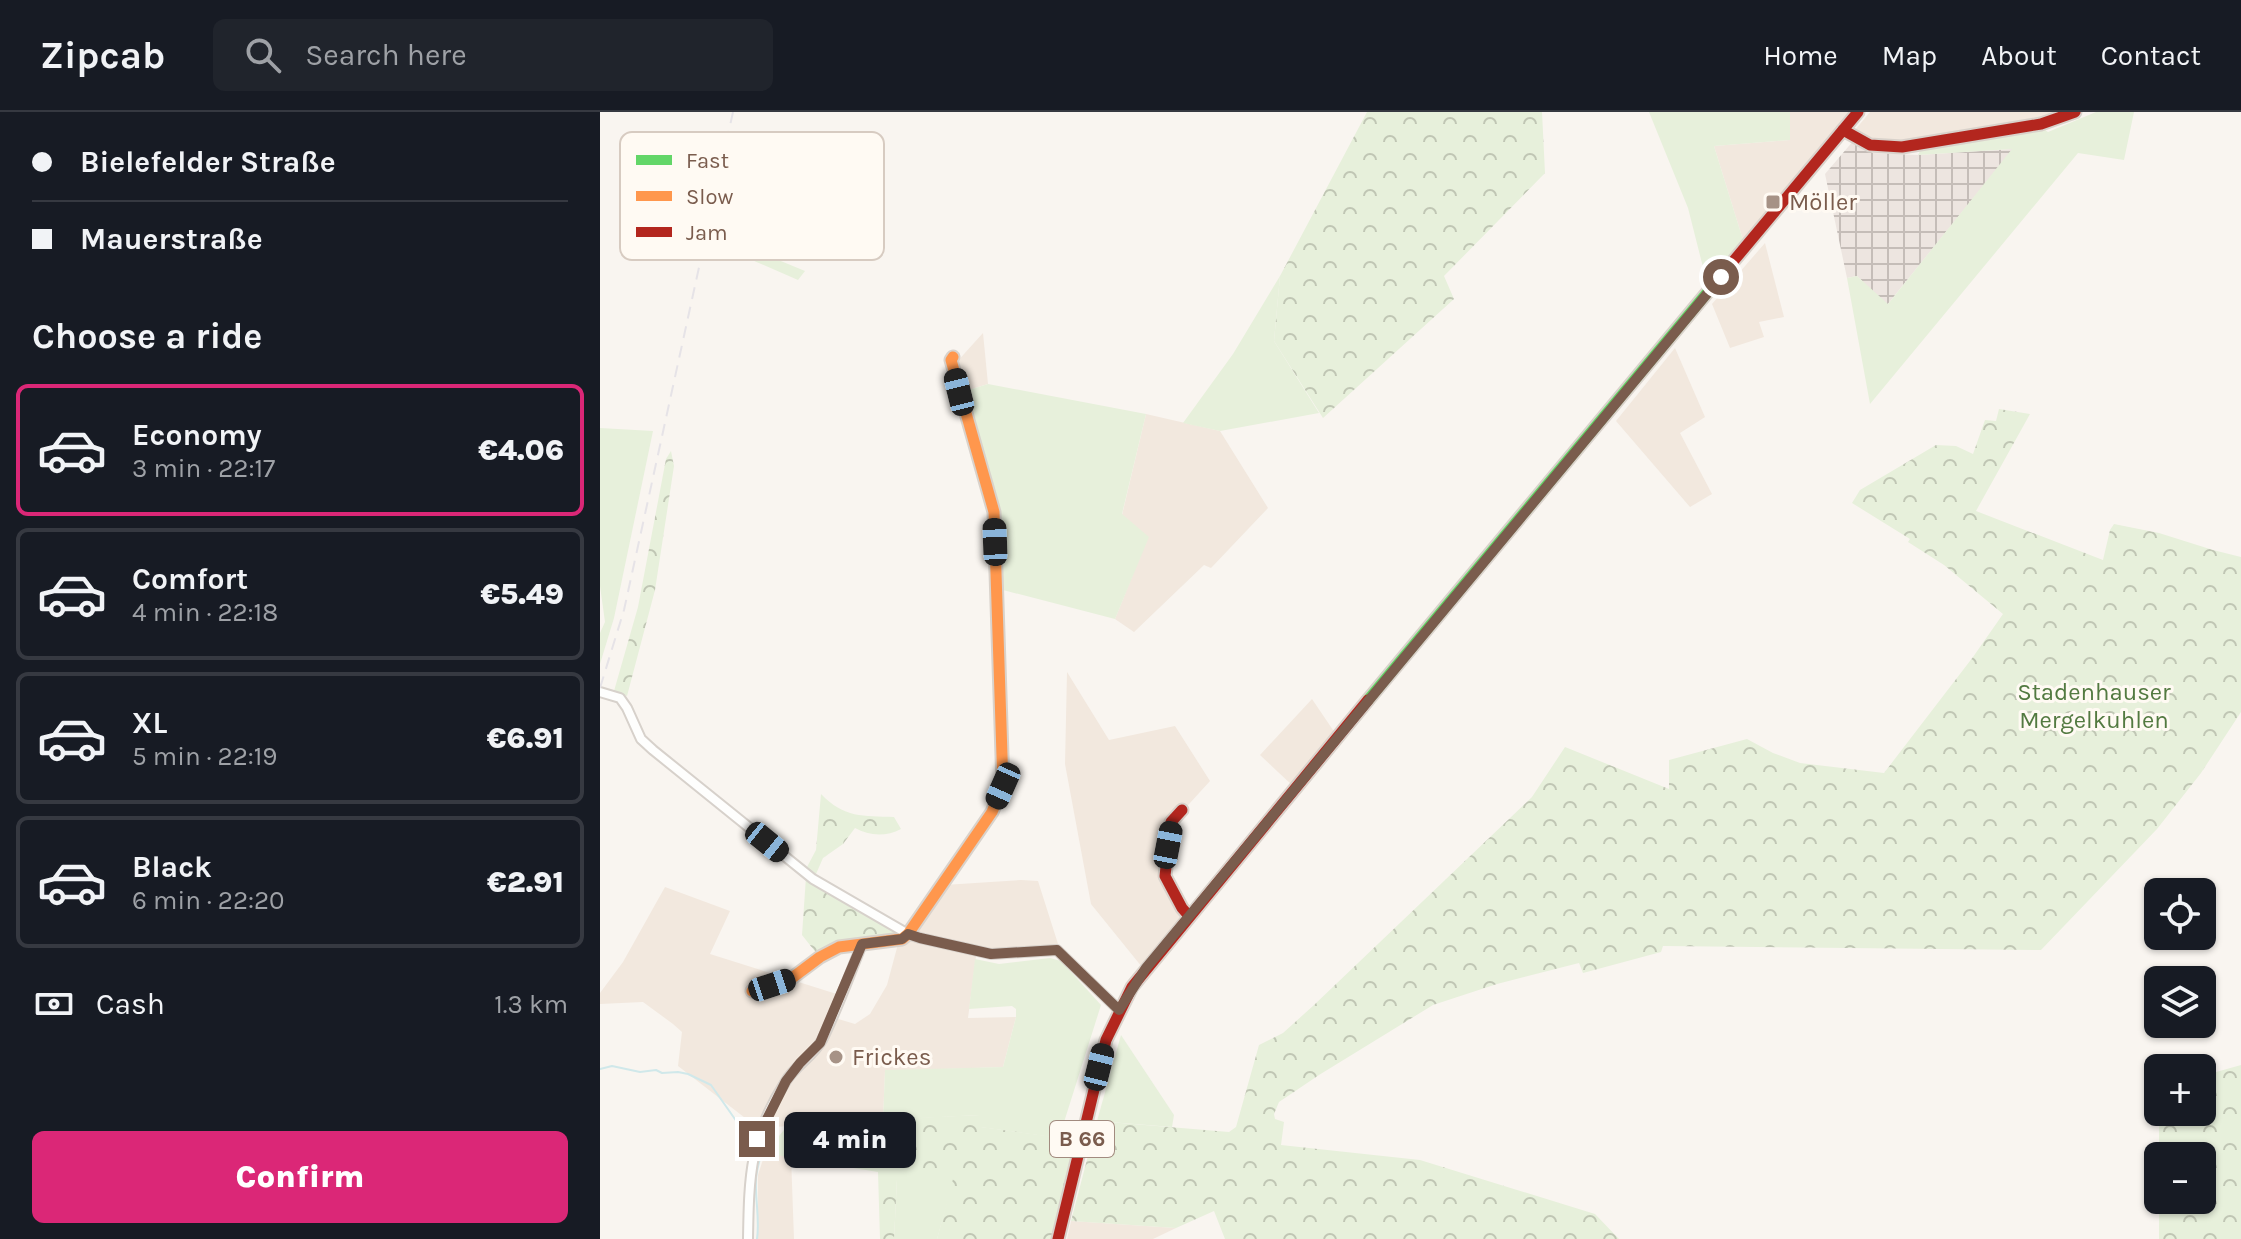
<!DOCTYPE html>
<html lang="en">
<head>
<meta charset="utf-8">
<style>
	body { margin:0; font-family:Karla,sans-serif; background:#20242c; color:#f1f3f6; height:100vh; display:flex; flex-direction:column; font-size:30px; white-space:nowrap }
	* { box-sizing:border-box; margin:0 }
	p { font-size:26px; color:#9ea1a6 }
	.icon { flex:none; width:44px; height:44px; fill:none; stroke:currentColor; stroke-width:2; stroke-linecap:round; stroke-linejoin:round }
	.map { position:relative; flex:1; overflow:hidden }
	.sheet { display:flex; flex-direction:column; background:#171b24; width:600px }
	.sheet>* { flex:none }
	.top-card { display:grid; align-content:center; height:176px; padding:0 32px; background:#171b24 }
	.buttons { position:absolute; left:1544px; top:766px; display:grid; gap:16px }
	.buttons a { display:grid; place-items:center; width:72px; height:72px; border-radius:12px; background:#171b24; box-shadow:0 2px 6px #0004; font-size:40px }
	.end { position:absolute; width:36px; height:36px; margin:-18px; border:10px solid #7a5c4d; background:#fff; box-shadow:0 0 0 4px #fff }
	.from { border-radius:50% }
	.bubble { position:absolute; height:56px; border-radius:12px; background:#171b24; box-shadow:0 2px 6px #0004; font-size:26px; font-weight:800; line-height:56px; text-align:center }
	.car { position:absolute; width:24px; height:48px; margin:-24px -12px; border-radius:10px; box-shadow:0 0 6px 2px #0007; background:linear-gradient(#222 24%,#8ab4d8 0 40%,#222 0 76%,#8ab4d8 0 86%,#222 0) }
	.top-card b { display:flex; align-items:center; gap:28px; height:76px; font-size:30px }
	.top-card b+b { border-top:2px solid #363941 }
	.top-card i { width:20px; height:20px; background:#f1f3f6 }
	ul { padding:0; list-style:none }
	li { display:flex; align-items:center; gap:24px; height:132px; margin:0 16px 12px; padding:0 16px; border:4px solid #363941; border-radius:12px }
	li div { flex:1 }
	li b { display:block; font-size:30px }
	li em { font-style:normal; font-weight:800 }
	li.on { border-color:#db2777 }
	li>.icon { width:72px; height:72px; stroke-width:1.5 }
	h2 { padding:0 32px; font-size:36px; line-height:96px }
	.pay { display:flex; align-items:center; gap:20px; height:88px; padding:0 32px; font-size:30px }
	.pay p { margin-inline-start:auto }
	.button { display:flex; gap:16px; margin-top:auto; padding:16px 32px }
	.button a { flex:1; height:92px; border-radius:12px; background:#db2777; color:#fff; font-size:32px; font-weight:800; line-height:92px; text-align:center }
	header { display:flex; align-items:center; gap:48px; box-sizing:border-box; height:112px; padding:0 40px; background:#171b24; border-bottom:2px solid #363941 }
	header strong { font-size:38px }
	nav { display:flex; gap:44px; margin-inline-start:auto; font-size:28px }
	.search { width:560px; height:72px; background:#20242c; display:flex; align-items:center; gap:20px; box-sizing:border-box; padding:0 28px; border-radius:12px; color:#9ea1a6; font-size:30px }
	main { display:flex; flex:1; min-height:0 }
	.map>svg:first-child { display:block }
</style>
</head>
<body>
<header>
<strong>Zipcab</strong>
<div class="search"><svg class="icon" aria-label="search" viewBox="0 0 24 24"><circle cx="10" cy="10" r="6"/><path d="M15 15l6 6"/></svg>Search here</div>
<nav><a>Home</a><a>Map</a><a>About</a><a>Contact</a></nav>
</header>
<main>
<section class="sheet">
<div class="top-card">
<b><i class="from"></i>Bielefelder Straße</b>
<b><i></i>Mauerstraße</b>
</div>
<h2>Choose a ride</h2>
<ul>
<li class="on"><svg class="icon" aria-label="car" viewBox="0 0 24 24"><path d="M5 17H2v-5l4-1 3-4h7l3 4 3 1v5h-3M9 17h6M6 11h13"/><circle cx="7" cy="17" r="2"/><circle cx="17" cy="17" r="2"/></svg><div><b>Economy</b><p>3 min · 22:17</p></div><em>€4.06</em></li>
<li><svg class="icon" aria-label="car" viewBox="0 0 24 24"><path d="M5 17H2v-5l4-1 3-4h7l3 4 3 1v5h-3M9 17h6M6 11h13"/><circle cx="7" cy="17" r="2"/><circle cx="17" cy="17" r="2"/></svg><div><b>Comfort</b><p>4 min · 22:18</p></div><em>€5.49</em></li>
<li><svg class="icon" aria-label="car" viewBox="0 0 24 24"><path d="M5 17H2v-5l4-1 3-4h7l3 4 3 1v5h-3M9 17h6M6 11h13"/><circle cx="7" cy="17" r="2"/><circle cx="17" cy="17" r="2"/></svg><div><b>XL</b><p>5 min · 22:19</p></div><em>€6.91</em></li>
<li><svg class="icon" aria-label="car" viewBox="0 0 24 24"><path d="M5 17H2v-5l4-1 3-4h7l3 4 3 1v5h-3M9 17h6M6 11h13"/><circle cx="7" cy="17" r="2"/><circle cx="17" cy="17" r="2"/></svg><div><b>Black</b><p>6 min · 22:20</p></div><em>€2.91</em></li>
</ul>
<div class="pay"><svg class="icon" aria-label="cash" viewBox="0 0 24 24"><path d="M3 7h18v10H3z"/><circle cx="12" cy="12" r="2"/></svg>Cash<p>1.3 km</p></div>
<div class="button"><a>Confirm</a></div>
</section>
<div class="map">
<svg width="1641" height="1127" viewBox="0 0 1641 1127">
	<defs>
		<pattern id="industrial-grid" width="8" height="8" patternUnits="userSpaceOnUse" patternTransform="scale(2)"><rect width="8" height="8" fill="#ede5e0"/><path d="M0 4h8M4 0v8" fill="none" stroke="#c5bdb8"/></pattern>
		<pattern id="forest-crowns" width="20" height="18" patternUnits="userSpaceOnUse" patternTransform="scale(2)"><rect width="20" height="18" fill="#e7f0db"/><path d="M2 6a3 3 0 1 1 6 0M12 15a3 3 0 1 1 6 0" fill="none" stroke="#c0c6b4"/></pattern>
	</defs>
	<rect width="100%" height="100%" fill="#f9f5f0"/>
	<g fill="#f2e8de">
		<path d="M1190 0H1251L1143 128 1114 34 1190 28Z"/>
		<path d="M1270 0H1466L1440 10 1313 29 1294 30 1278 29 1255 18Z"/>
		<path d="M1165 131 1184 205 1159 210 1164 225 1130 236 1112 192Z"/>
		<path d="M383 221 388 272 362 280 355 252Z"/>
		<path d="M1075 236 1105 305 1080 321 1112 382 1090 395 1016 309Z"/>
		<path d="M546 302 620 319 668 396 611 456 604 453 534 520 515 507 548 425 522 403Z"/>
		<path d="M467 560 509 628 575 614 610 669 569 714 563 765 584 804 542 855 491 792 465 652Z"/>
		<path d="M712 587 735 621 693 674 660 643Z"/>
		<path d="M421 768 438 769 459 835 377 837 368 906 416 905 403 955 285 959 283 1008 158 1016 78 954 82 920 73 912 43 890 0 892V881L23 850 65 775 130 799 110 842 243 884 235 906 255 912 270 902 287 873 298 832 344 773Z"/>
		<path d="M165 1041 191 1044 194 1127H158V1063Z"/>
		<path d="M471 1109 576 1116 553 1127H467Z"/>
	</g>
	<path fill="url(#industrial-grid)" d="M1254 28 1273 41 1318 43 1413 37 1287 193 1257 164 1247 166 1225 62Z"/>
	<g fill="#e7f0db">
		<path d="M1049 0H1190V28L1114 34 1143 128 1107 171 1088 96Z"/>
		<path d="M1496 0H1534L1524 48 1478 41 1270 292 1247 166 1257 164 1288 192 1412 37 1318 43 1321 37 1441 15 1448 20Z"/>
		<path d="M130 128 205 159 198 168 122 135Z"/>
		<path d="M680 164 674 229 719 301 620 319 583 311 633 242Z"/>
		<path d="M388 272 546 302 522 402 549 425 515 507 403 478 396 400 362 280Z"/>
		<path d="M0 316 53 319 14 506 0 552V521L5 510 0 474Z"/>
		<path d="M450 846 461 849 501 893 459 1026 380 1015V1003L283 1008 285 958 403 955 416 905V897L412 894 369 897 375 847 399 852Z"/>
		<path d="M521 923 574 1003 572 1015 497 1009Z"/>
		<path d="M244 1009 229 1052 165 1041 188 1013Z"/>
		<path d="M297 1067H354L337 1127H294Z"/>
	</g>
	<g fill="url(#forest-crowns)">
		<path d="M767 0H942L945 61 844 164 854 187 723 306 674 229 680 164Z"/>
		<path d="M1399 297 1430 302 1376 399 1503 448 1510 418 1514 412 1559 421 1613 438 1641 445V600L1601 661 1557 717 1441 838 1063 834 1061 840 983 861 979 851 897 872 833 893 719 963 679 990 674 1002 675 1007 684 1010 681 1033 820 1048 995 1102 1019 1127H625L614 1099 576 1116 471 1109 497 1009 629 1020 636 1015 659 933 683 921 714 893 932 685 965 635 1069 677V648L1147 627 1173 641 1200 651 1284 661 1373 545 1403 502 1344 453 1308 430 1310 427 1252 391 1260 378 1336 333 1356 334 1373 342 1385 308 1396 309Z"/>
		<path d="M71 339 74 354 55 478 27 584 14 579 38 495 66 347Z"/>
		<path d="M221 682C244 706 263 704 294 705L301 717C286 725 269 724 255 716L243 732 223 746 216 762 207 755 216 738Z"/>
		<path d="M206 765 303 821 299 824 217 842 202 823Z"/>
		<path d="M1641 953V1127H1559V1088H1602V1044H1559V1000H1602V964Z"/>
		<path d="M380 1003 381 1015 476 1028 452 1127H337L353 1067H297L294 1127H280L278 1060 229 1052 244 1009Z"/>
	</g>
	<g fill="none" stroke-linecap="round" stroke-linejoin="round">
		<g stroke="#d0e8ea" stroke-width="2">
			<path d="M0 957 12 954 40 960 56 958 62 961 78 960 88 962 111 973 137 1010 155 1020"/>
			<path d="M157 1127C160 1107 155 1088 156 1068 156 1055 163 1043 162 1029"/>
		</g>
		<defs>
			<g id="street">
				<path d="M0 580 20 586 27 596 41 627 53 638 213 767 308 822 320 826 391 842 457 838 519 898"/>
				<path d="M148 1127C149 1063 150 1025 186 969 195 954 214 943 222 928 237 898 249 864 262 832"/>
			</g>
			<path id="fast" d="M768 588 1131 152"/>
			<path id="slow" d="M152 879 192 866 220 845 239 835 302 827 308 822 392 700 403 674 394 400 351 248 353 245"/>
			<g id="jam">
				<path d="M1243 18 1270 33 1302 35 1441 12 1475 0"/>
				<path d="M1131 152 1258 0"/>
				<path d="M582 698 571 710 565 764 582 796 589 804"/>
				<path d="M458 1127 506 928 532 875 768 588"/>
			</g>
		</defs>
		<use href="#street" stroke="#d7d1cb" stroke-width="12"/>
		<use href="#fast" stroke="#d9d2cb" stroke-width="15"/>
		<use href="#slow" stroke="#d9d2cb" stroke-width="15"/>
		<use href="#jam" stroke="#d9d2cb" stroke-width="15"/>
		<use href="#street" stroke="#fefefd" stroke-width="8"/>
		<use href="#fast" stroke="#63d668" stroke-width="11"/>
		<use href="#slow" stroke="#ff974d" stroke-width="11"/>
		<use href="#jam" stroke="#b3261e" stroke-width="11"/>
		<path stroke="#e6e3e7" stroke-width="2" stroke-dasharray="12 8" stroke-linecap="butt" d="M0 576 24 498 133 0"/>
	</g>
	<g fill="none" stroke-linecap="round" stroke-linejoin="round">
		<path stroke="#7a5c4d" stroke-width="10" d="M157 1027 186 969 200 951 220 931 262 832 302 827 308 822 320 826 391 842 457 838 519 898 546 856 1121 165"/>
	</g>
	<g fill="#a69286" stroke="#fffaf3" stroke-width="3">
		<rect x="1165" y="82" width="16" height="16" rx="4"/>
		<circle cx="236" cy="945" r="8"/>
	</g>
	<g text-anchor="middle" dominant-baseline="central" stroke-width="6" stroke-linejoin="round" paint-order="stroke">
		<rect fill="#fffaf3" stroke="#a28b7f" stroke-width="2" x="450" y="1009" width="64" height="36" rx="6"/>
		<g font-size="22" font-weight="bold" fill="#7a5c4d">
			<text x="482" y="1027">B 66</text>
		</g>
		<g font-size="24" fill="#7a5c4d" stroke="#fffaf3" text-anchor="start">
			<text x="1189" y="90">Möller</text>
			<text x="252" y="945">Frickes</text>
		</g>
		<g font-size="24" fill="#537a41" stroke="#fffaf3">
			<text x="1494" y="580">Stadenhauser<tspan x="1494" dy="28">Mergelkuhlen</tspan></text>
		</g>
	</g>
	<rect x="20" y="20" width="264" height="128" rx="12" fill="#fffaf3" stroke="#d7cbc1" stroke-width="2"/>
	<rect x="36" y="43" width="36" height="10" fill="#63d668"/>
	<rect x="36" y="79" width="36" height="10" fill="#ff974d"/>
	<rect x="36" y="115" width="36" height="10" fill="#b3261e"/>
	<g font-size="22" fill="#7a5c4d">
		<text x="86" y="56">Fast</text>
		<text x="86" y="92">Slow</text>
		<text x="86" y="128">Jam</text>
	</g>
</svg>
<div class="buttons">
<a><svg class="icon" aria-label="locate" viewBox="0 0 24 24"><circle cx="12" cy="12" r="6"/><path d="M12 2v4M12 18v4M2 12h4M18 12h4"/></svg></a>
<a><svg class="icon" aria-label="layers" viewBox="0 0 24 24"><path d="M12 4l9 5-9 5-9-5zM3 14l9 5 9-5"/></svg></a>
<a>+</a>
<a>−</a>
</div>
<i class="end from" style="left:1121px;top:165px"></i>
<i class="end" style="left:157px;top:1027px"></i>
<div class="bubble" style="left:184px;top:1000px;width:132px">4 min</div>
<i class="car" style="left:359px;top:280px;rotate:346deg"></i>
<i class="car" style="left:395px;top:430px;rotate:358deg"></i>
<i class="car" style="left:403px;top:674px;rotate:204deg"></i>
<i class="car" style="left:167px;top:730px;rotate:129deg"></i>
<i class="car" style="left:568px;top:733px;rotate:11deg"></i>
<i class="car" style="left:172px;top:873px;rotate:72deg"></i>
<i class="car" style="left:499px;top:955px;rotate:14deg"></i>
</div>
</main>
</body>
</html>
